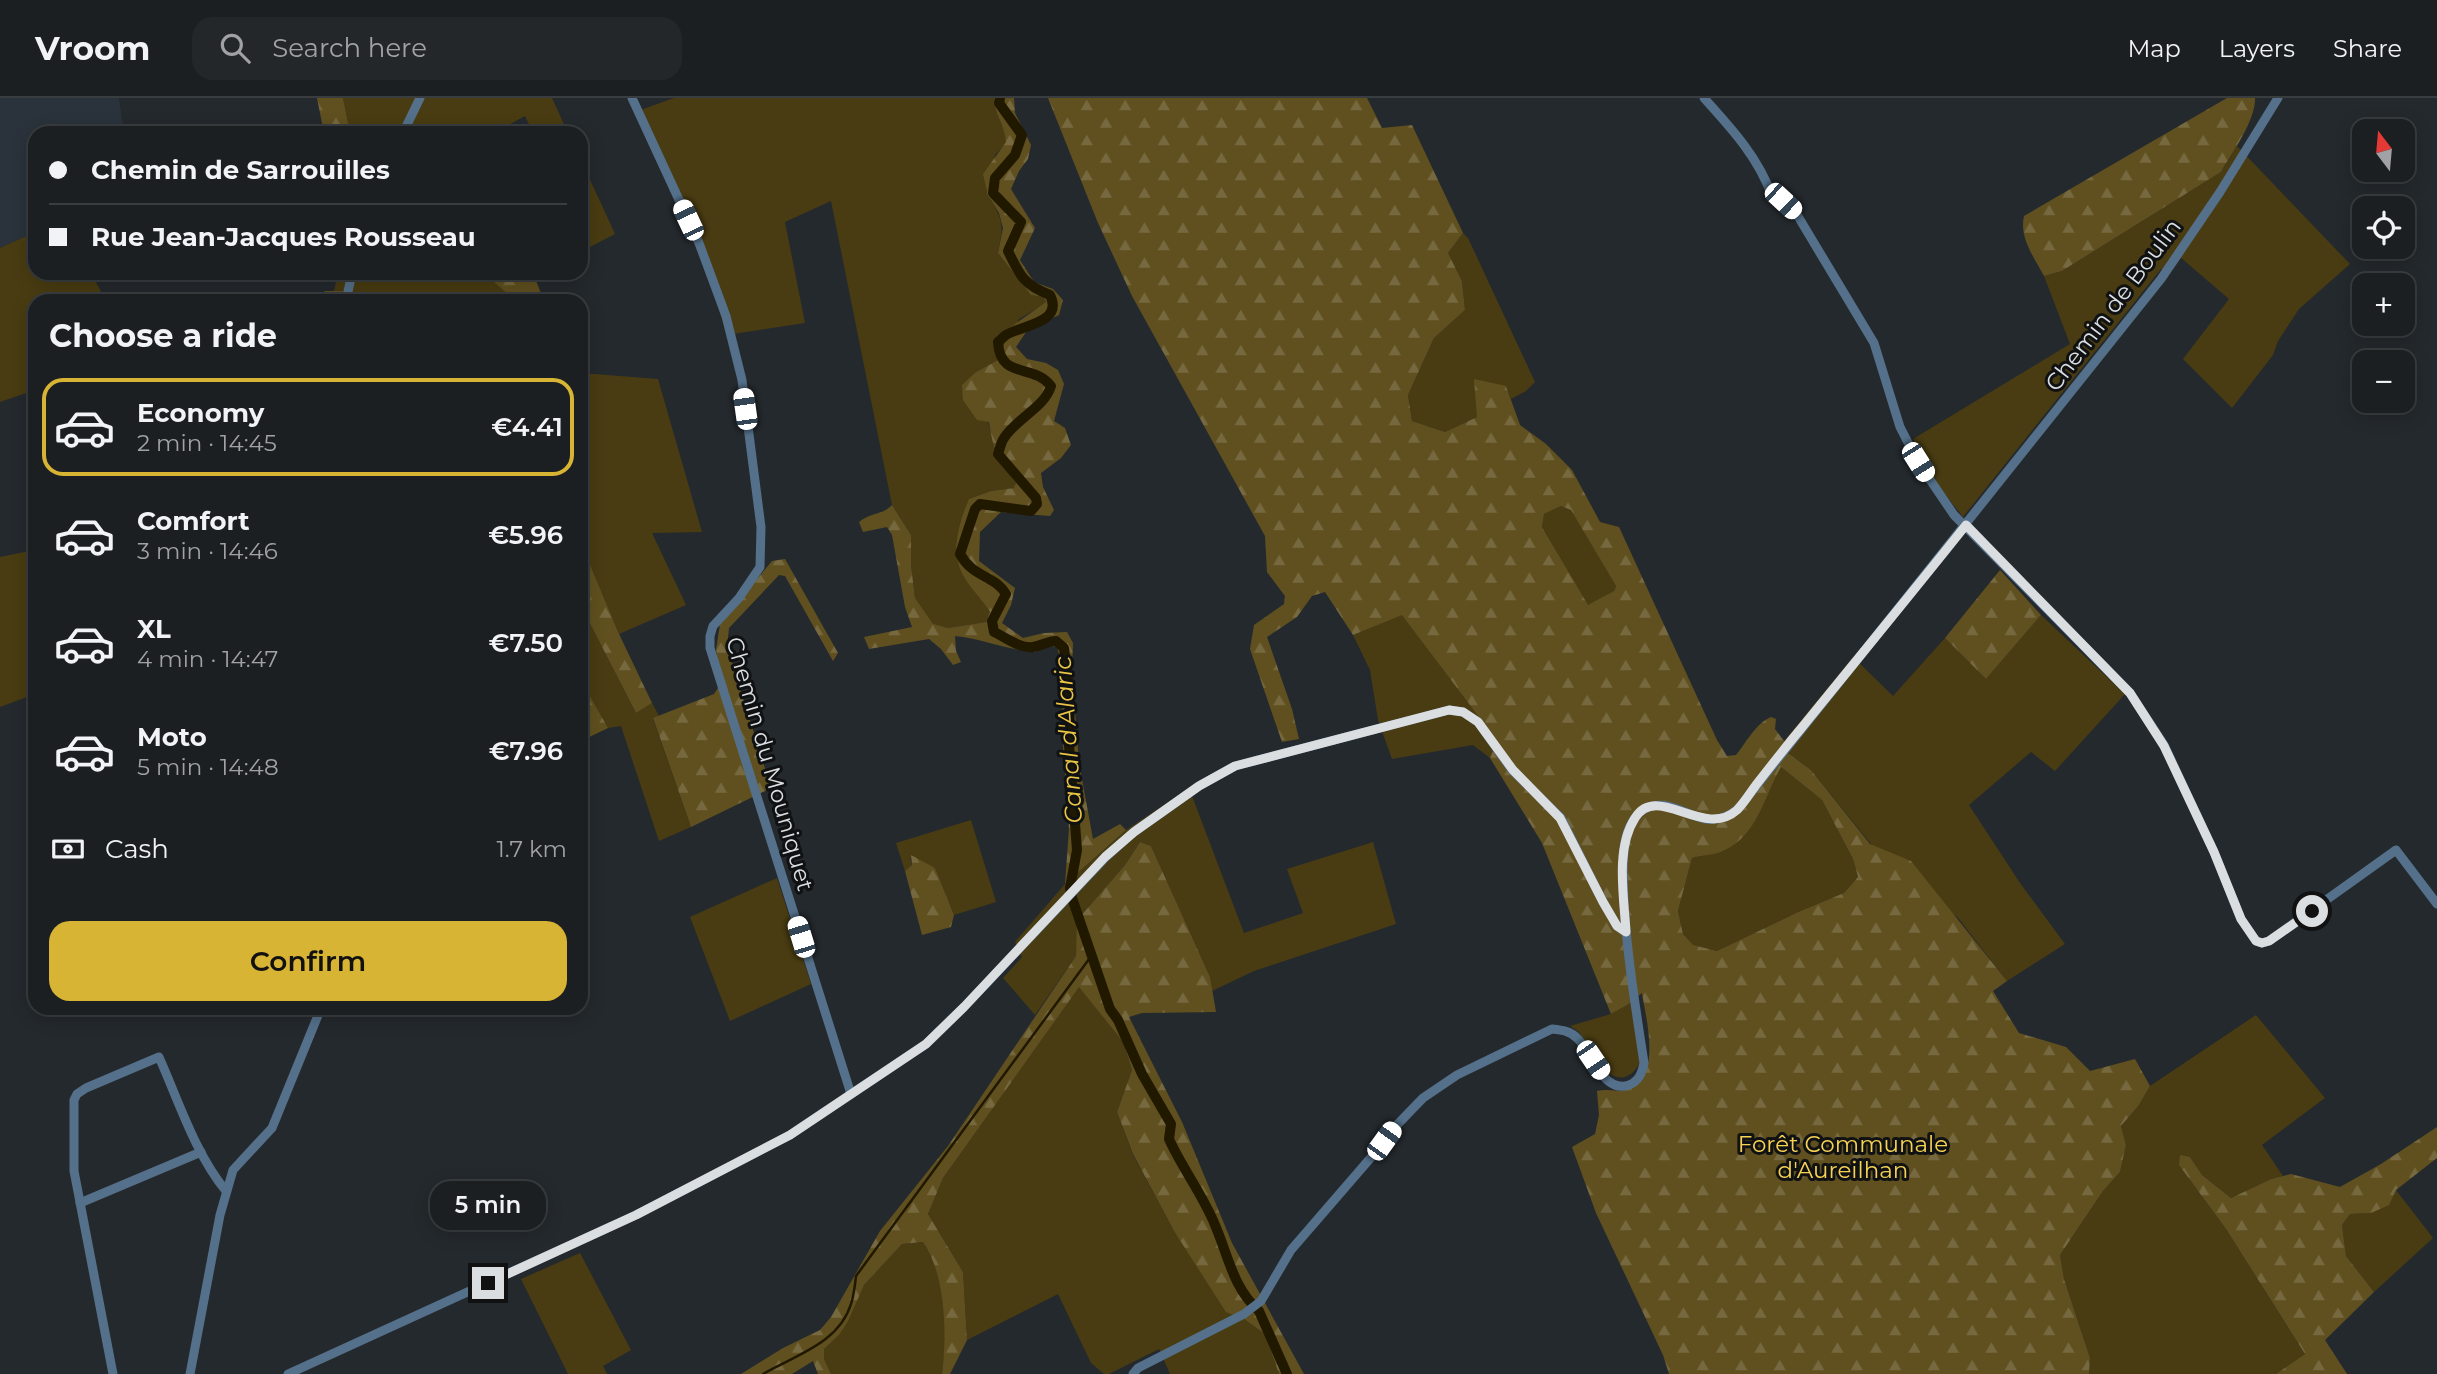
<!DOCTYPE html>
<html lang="en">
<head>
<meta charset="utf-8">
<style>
	body { margin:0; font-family:Montserrat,sans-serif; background:#24272a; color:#f1f3f6; height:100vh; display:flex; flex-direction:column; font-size:26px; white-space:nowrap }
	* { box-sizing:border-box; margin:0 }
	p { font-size:23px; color:#a0a2a5 }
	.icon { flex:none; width:38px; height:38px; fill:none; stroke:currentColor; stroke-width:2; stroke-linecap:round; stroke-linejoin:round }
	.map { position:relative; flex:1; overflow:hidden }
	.details { position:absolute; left:28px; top:196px; width:560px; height:721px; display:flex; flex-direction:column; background:#1b1f22; border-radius:21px; box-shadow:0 4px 18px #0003,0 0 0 2px #393d40 }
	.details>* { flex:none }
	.banner { position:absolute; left:28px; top:28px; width:560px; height:154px; border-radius:21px; box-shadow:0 4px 18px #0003,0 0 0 2px #393d40; display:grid; align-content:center; height:154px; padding:0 21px; background:#1b1f22 }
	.needle { width:46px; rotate:344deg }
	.tools { position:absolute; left:2352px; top:21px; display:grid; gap:14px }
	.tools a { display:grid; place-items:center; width:63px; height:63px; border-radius:14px; background:#1b1f22; box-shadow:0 4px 18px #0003,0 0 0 2px #393d40; font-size:35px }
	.end { position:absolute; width:32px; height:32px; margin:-16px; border:9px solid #dbdee1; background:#111; box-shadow:0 0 0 4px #111 }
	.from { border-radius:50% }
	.bubble { position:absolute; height:49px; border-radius:21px; background:#1b1f22; box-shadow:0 4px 18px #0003,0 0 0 2px #393d40; font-size:23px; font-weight:600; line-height:49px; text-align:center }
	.car { position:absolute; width:21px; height:42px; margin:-21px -10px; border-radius:9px; box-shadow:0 0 5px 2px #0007; background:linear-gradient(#fff 24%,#345 0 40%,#fff 0 76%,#345 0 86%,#fff 0) }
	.banner b { display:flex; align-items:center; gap:24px; height:66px; font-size:26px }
	.banner b+b { border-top:2px solid #393d40 }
	.banner i { width:18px; height:18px; background:#f1f3f6 }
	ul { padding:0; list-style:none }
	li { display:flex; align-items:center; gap:21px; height:98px; margin:0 14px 10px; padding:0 7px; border:4px solid transparent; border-radius:21px }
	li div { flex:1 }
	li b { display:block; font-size:26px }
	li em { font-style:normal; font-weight:600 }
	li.selected { border-color:#d8b434 }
	li>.icon { width:63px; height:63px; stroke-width:1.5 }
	h2 { padding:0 21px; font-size:32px; line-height:84px }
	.pay { display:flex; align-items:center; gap:18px; height:77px; padding:0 21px; font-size:26px }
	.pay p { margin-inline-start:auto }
	.action { display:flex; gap:14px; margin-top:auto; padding:14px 21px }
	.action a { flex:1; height:80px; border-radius:21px; background:#d8b434; color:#111; font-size:28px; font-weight:600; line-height:80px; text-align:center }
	header { display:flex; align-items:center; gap:42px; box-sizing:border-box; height:98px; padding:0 35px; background:#1b1f22; border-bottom:2px solid #393d40 }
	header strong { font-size:33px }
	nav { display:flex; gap:38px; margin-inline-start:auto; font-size:24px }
	.search { width:490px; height:63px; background:#24272a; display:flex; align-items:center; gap:18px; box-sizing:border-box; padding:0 24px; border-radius:21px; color:#a0a2a5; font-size:26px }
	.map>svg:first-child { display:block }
</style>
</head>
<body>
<header>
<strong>Vroom</strong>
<div class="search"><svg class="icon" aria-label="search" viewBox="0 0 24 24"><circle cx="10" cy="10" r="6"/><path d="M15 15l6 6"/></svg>Search here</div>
<nav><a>Map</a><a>Layers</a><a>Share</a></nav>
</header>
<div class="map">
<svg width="2437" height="1276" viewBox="0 0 2437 1276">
	<defs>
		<pattern id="forest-firs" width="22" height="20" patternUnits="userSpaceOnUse" patternTransform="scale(1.75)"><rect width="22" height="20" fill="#60501f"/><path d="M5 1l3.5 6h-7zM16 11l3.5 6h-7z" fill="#76693f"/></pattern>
	</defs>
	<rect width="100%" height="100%" fill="#24292d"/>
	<path fill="#2a323b" d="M0 0H119L124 35H35V134L0 150Z"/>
	<g fill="#493c12">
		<path d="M343 0H552L568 35H533L525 18 494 35H350Z"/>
		<path d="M674 0H994C993 14 1005 26 1007 44L995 57 988 97C1003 122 1004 126 998 155L1031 197 1043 199 1046 205 1019 221 1000 261 976 274 997 361 1016 385 1015 390 991 393 969 401 979 496 990 514 986 524 948 530 933 527 915 500 911 467V437L892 407 831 103 785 124 805 225 727 237 706 172 635 14Z"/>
		<path d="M2237 48 2350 166 2299 211 2278 243 2273 257 2232 310 2183 261 2229 201 2181 160 2168 177 2161 171 1963 419 1937 386 1913 341 2070 246 2044 178 2062 173 2221 74Z"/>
		<path d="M581 62 615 136 586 151 581 139Z"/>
		<path d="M35 134V175H91L106 203H35V292L0 304V150Z"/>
		<path d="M1463 135 1468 140 1535 284 1526 293 1511 301 1506 288 1477 319 1445 334 1412 323 1408 297 1434 240 1465 212 1462 183 1448 155Z"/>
		<path d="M338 175H467L479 182H493L516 203H341L343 193H334Z"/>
		<path d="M581 275 658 281 702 434 652 435 686 507 619 536 581 445Z"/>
		<path d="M1561 408 1571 411 1616 488 1614 493 1588 508 1542 429 1544 416Z"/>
		<path d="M35 452V596L0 609V459Z"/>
		<path d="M581 508 636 615 652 605 659 618 653 621 691 729 659 743 621 628 608 630 581 582Z"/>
		<path d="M1402 516 1497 643 1490 660 1473 647 1392 661 1378 622 1370 572 1353 537Z"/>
		<path d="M2041 517 2125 596 2055 673 2031 654 1969 707 2020 785 2065 846 2007 883 1959 821 1871 746 1811 672 1788 655 1784 643 1853 559 1893 598 1945 540 1986 581Z"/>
		<path d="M1781 669 1822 702 1853 761 1858 779 1844 795 1798 814 1717 853 1693 848 1683 836 1678 813 1692 760 1724 753Z"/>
		<path d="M1189 690 1244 835 1303 815 1287 771 1373 744 1396 826 1254 873 1212 893 1210 879 1151 748 1140 744 1125 767 1079 820 1076 858 1035 917 1003 880 1022 859 1015 844 1065 786 1126 732Z"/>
		<path d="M971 722 996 804 954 817 935 770 910 760 912 767 905 773 896 745Z"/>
		<path d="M777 780 811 886 730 923 690 819Z"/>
		<path d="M1079 888 1124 945 1132 972 1117 1014 1133 1057 1174 1133 1244 1221 1265 1236 1279 1276H1170L1159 1251 1109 1276H1104L1091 1265 1058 1196 967 1242 963 1174 928 1116 943 1080Z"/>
		<path d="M1633 903 1640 965C1633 977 1623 984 1610 976L1578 933 1570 928 1611 916Z"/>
		<path d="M2256 917 2325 1000 2262 1047 2283 1078 2271 1081 2231 1100 2202 1077 2190 1059 2179 1067 2226 1131 2305 1256 2276 1276H2089L2090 1260 2064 1181 2060 1157 2103 1093 2120 1074 2126 1047 2121 1028 2139 1007 2150 988Z"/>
		<path d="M2396 1092 2433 1140 2374 1194 2346 1158 2342 1127 2350 1116 2371 1115Z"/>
		<path d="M923 1144C946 1178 948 1237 942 1276H831L824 1261V1251L839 1237 864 1187 902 1146Z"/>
		<path d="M580 1155 631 1252 603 1268 607 1276H568L521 1181Z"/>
	</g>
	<g fill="url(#forest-firs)" fill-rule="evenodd">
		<path d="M317 0H343L350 35H324Z"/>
		<path d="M994 0H1014L1015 15 1031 47 1028 61 1019 73 1011 91 1035 130 1020 162 1034 184 1053 191 1063 202 1059 217 1028 231 1016 249 1027 261 1046 265 1058 272 1064 286 1054 323 1065 330 1071 347 1061 360 1041 375 1043 389 1054 412 1050 418 1001 414 980 434 979 463 1015 490 1011 507 1002 525 1023 540 1044 535 1067 534 1073 545 1072 572 1079 665 1093 741 1120 726 1126 732 1065 786 1069 731 1062 634 1063 570 1057 549 1044 548 1035 554C1008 552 983 541 955 538L956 553 961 564 953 567 941 551 929 541 869 551 864 539 912 529 905 509 892 437 887 429 863 434 859 424C869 415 883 417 892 407L911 437V467L915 500 933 526 948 530 986 524 990 514C982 501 970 490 963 477 950 453 959 425 969 401L991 393 1014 390 1016 385C998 361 993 353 989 324L977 322 963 302 962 287 976 274 1000 261 1008 231 1046 204 1043 199 1031 197 998 155 1003 130 999 115 988 97 983 76 1006 44C1005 26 993 14 994 0Z"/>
		<path d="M1048 0H1367L1382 30 1412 27 1463 135 1448 155 1462 183 1465 212 1434 240 1408 297 1412 323 1445 334 1477 319 1474 281 1506 288 1520 327 1546 346 1572 372 1600 424 1619 429 1717 642 1727 658 1736 657C1747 644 1755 626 1771 619L1776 621 1775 631 1784 643 1788 655 1811 672 1870 746 1911 763 2007 883 1993 893 2019 935 2066 949 2090 973 2135 961 2150 988 2139 1007 2121 1028 2126 1047 2120 1074 2103 1093 2060 1157 2064 1181 2090 1260 2089 1276H1669L1663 1257 1596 1115 1572 1049 1595 1036 1599 1017 1597 993C1608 990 1618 995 1629 991 1662 978 1646 921 1642 895L1627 907 1611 916 1542 745 1490 660 1497 643 1402 517 1353 537 1325 494 1312 498 1297 519 1267 539 1292 611 1299 641 1282 644 1250 551 1254 527 1284 506 1285 498 1267 474 1265 438 1132 198 1098 125ZM1561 408 1571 412 1616 488 1614 493 1588 507 1542 429 1544 416ZM1781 669 1822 702 1853 761 1858 779 1844 795 1798 814 1717 853 1693 847 1683 836 1678 813 1692 760C1702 757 1716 757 1725 752 1758 736 1764 698 1781 669Z"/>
		<path d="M2227 0H2255C2256 22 2232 55 2221 74L2062 173 2044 178C2034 159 2019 140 2024 118Z"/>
		<path d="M467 175H533L544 203H516L493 183 479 182Z"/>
		<path d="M325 193H343L341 203H317Z"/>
		<path d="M581 445 619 536 652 605 636 615 581 508Z"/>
		<path d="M785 461 838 555 833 563 785 478 779 477 729 530 727 548 771 690 691 729 653 620 714 596 722 584 716 552 720 526 772 463Z"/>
		<path d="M2000 472 2041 517 1986 581 1945 540Z"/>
		<path d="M581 582 608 630 581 643Z"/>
		<path d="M1140 744 1151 748 1210 879 1216 914 1142 915 1129 919 1182 1024 1232 1145 1304 1276H1279L1265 1236 1244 1221 1226 1214 1174 1133 1133 1056 1117 1014 1132 972 1124 945 1079 889 943 1080 928 1116 963 1174 967 1242 950 1276H942C947 1238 946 1177 923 1144L902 1146 864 1187 848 1223 839 1237 824 1251V1261L831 1276H818L813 1263 792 1276H741L783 1250 820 1232 831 1219 880 1133 948 1048 1076 858 1077 825 1079 820 1125 767Z"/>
		<path d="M911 757 935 770 954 817 951 829 922 837 905 773 912 767Z"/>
		<path d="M2437 1029V1060L2396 1092 2389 1107 2371 1115 2350 1116 2342 1127 2346 1158 2374 1194 2325 1242 2347 1276H2276L2305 1256 2226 1131 2179 1067 2180 1057 2190 1059 2202 1077 2231 1100 2271 1081 2291 1076 2340 1089 2381 1066Z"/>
	</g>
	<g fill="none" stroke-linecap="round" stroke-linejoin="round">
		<path stroke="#211800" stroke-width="2.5" d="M763 1276C796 1257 839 1245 851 1206 854 1197 855 1187 856 1178L1092 857"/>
		<path stroke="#211800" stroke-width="10" d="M1000 0 999 5 1022 37 1015 57 995 80 993 95 1021 124 1008 153C1020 178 1024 187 1050 197 1064 225 1022 227 1006 237 1003 239 1001 242 998 244 1000 282 1033 265 1051 288 1045 309 1017 320 1004 340 1001 344 1000 351 998 356L1036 400 1037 406 1031 413 980 406 975 411 960 456C973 480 995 477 1006 496L992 523 994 534C1005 539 1020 551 1033 549 1041 548 1048 543 1056 543L1064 550 1070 597 1069 647 1077 752 1070 790 1072 800 1110 911 1118 922 1142 976 1171 1026 1169 1041C1182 1070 1203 1097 1215 1127 1228 1157 1233 1190 1259 1213L1287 1276"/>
		<g stroke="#54708a" stroke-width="9">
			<path d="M632 0 699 145 726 218 742 282 761 429 760 469 739 500 713 528 710 538V550L851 996"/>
			<path d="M1704 0C1732 31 1758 59 1772 98L1783 103 1796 115 1874 245 1900 329 1918 364 1954 417 2130 595 2164 647 2214 754 2241 821 2256 843 2262 845 2269 843 2396 752 2437 806"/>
			<path d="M403 35 420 0"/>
			<path d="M346 203 352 175"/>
			<path d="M80 1105 201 1054"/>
			<path d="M113 1276 74 1073V1002L77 996 86 990 159 959C179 1004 195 1055 226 1093"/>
			<path d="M190 1276 220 1117 233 1072 272 1030 321 910"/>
			<path d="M288 1276 636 1117 790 1037 926 946 964 909 1106 759 1134 734 1199 688 1235 668 1449 612 1463 614 1478 624 1512 672 1561 720 1603 804 1617 828 1626 834"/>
			<path d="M1133 1276 1138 1270 1244 1216 1261 1203 1291 1152 1374 1056 1394 1030 1423 1000 1457 977 1552 931C1562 932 1571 933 1578 941 1592 955 1603 996 1629 987 1639 983 1642 975 1644 965 1636 912 1627 858 1624 804 1623 785 1622 764 1625 745 1627 730 1636 712 1652 708 1682 701 1702 739 1738 711L2161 181 2220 94 2278 0"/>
		</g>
	</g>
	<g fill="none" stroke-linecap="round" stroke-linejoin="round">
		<path stroke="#dbdee1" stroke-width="9" d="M488 1185 636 1117 790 1037 926 946 964 909 1105 759 1134 734 1199 688 1235 668 1449 612 1463 614 1478 624 1513 672 1560 720 1603 804 1617 828 1626 834C1624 799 1615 751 1635 720 1657 684 1704 742 1737 712 1744 705 1750 695 1756 687 1770 669 1784 651 1799 633 1855 564 1911 496 1966 427L2130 595 2164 648 2214 754 2241 821 2256 843 2262 845 2269 843 2312 813"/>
	</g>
	<g text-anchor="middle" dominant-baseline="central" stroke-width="6" stroke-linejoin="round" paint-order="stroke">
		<g font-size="23" fill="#dbdee1" stroke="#0f1113">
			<text transform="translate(2113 207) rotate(-53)">Chemin de Boulin</text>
			<text transform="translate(770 666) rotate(74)">Chemin du Mouniquet</text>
		</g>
		<g font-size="23" fill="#f7d152" stroke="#0f1113">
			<text x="1843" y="1046">Forêt Communale<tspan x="1843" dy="26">d'Aureilhan</tspan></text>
		</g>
		<g font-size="24" font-style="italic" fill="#ebc544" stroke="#0f1113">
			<text transform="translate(1068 642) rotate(-94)">Canal d'Alaric</text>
		</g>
	</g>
</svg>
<div class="tools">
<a><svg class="needle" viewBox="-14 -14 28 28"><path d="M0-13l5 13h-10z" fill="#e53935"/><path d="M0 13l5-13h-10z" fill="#a0a2a5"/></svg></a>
<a><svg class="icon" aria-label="locate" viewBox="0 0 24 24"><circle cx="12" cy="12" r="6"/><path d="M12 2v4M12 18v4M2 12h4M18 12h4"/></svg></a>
<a>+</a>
<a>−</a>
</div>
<i class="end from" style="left:2312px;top:813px"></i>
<i class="end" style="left:488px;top:1185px"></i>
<div class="bubble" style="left:430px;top:1083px;width:116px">5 min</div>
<i class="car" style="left:1783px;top:103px;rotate:133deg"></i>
<i class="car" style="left:688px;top:122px;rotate:335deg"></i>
<i class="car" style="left:745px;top:311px;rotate:352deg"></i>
<i class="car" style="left:1918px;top:364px;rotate:148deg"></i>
<i class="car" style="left:801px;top:839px;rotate:343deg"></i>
<i class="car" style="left:1593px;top:962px;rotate:146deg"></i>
<i class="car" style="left:1384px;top:1043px;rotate:36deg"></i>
<div class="banner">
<b><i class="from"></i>Chemin de Sarrouilles</b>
<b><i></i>Rue Jean-Jacques Rousseau</b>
</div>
<section class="details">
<h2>Choose a ride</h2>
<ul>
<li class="selected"><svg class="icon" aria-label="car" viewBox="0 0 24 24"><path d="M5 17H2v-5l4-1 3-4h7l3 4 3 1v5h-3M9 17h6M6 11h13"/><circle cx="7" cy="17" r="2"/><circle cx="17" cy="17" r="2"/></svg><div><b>Economy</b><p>2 min · 14:45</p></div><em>€4.41</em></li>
<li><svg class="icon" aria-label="car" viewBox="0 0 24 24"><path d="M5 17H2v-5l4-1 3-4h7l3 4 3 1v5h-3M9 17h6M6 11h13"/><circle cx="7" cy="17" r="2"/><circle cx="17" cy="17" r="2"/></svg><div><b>Comfort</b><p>3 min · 14:46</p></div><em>€5.96</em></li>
<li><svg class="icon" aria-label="car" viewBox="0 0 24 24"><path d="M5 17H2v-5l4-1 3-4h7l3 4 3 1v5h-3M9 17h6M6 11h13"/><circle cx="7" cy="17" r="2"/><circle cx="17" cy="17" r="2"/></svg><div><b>XL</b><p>4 min · 14:47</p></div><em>€7.50</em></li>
<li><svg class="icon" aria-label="car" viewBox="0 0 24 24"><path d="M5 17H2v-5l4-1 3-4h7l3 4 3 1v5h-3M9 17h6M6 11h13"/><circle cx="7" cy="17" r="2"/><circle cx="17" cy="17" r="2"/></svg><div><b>Moto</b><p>5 min · 14:48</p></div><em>€7.96</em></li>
</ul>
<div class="pay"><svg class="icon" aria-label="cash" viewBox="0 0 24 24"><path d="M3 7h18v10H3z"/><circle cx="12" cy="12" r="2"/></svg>Cash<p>1.7 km</p></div>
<div class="action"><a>Confirm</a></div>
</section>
</div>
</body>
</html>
